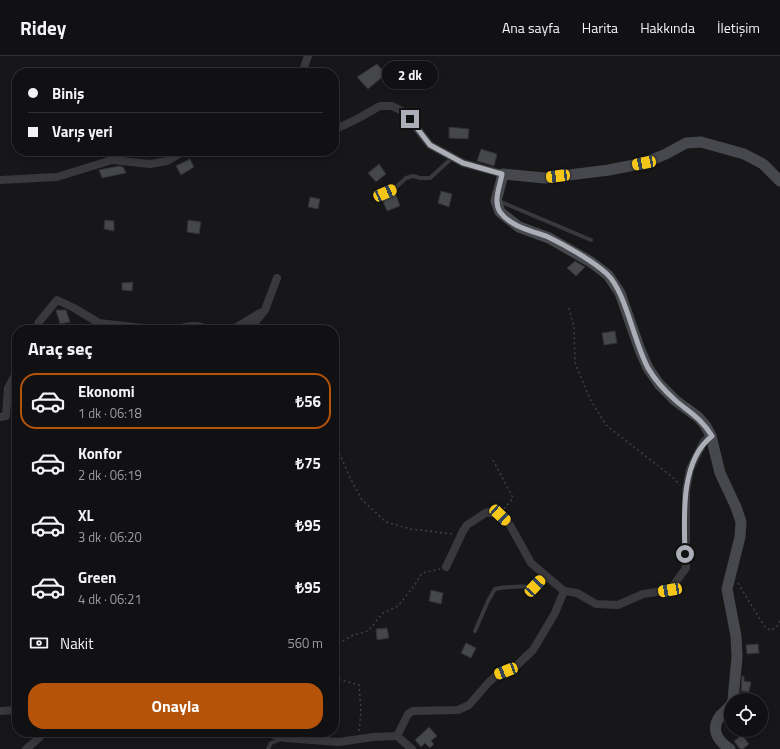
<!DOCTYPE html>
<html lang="tr">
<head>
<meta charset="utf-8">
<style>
	body { margin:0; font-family:"Titillium Web",sans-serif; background:#1e1f21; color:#f1f3f6; height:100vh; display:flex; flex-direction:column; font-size:15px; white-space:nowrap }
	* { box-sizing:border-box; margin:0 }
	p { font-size:13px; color:#9c9da0 }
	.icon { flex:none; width:22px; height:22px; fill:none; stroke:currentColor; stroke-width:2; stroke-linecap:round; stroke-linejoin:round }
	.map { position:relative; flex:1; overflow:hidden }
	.details { position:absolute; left:12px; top:269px; width:327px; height:412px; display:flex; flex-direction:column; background:#111113; border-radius:16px; box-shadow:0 2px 10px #0003,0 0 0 1px #303133 }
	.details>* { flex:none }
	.banner { position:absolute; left:12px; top:12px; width:327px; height:88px; border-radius:16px; box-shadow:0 2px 10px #0003,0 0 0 1px #303133; display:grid; align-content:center; height:88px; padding:0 16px; background:#111113 }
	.buttons { position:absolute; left:724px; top:637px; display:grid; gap:8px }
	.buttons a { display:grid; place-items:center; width:44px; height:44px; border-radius:50%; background:#111113; box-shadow:0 2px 10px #0003,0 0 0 1px #303133; font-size:20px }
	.end { position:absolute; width:18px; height:18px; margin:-9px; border:5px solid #abaeb7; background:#111; box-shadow:0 0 0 2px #111 }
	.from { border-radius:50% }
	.bubble { position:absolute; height:28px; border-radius:14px; background:#111113; box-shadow:0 2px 10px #0003,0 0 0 1px #303133; font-size:13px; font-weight:700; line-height:28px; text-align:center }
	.car { position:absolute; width:12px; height:24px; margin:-12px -6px; border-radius:5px; box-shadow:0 0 3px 1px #0007; background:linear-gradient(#f5c518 24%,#345 0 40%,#f5c518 0 76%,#345 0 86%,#f5c518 0) }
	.banner b { display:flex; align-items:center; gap:14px; height:38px; font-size:15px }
	.banner b+b { border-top:1px solid #303133 }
	.banner i { width:10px; height:10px; background:#f1f3f6 }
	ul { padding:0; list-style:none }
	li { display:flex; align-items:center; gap:12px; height:56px; margin:0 8px 6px; padding:0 8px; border:2px solid transparent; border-radius:16px }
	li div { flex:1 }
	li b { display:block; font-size:15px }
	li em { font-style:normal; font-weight:700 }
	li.active { border-color:#b45309 }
	li>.icon { width:36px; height:36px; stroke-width:1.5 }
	h2 { padding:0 16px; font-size:18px; line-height:48px }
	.pay { display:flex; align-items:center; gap:10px; height:44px; padding:0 16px; font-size:15px }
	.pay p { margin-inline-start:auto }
	.button { display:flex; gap:8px; margin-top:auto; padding:8px 16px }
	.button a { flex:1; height:46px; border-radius:16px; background:#b45309; color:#fff; font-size:16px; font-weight:700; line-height:46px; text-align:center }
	header { display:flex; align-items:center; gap:24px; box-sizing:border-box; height:56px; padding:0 20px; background:#111113; border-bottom:1px solid #303133 }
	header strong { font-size:19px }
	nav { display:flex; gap:22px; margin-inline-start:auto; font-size:14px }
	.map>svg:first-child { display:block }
</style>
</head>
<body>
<header>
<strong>Ridey</strong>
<nav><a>Ana sayfa</a><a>Harita</a><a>Hakkında</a><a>İletişim</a></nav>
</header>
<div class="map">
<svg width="780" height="693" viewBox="0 0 780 693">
	<rect width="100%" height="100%" fill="#171719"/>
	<g fill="#46474b" stroke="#313134">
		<path d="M377 8 386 18 368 33 357 21Z"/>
		<path d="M449 71 469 73 468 83 449 82Z"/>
		<path d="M481 93 497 98 494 110 477 105Z"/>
		<path d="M190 103 194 111 181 119 176 110Z"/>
		<path d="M379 108 386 118 376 126 368 117Z"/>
		<path d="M119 110 123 111 126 117 102 122 99 114Z"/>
		<path d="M441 135 452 138 449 151 438 147Z"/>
		<path d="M395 136 400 150 387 155 382 143Z"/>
		<path d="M310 141 320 143 318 153 308 151Z"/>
		<path d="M105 164 114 165V175L104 173Z"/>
		<path d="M188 164 201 166 199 178 187 176Z"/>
		<path d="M575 205 585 211 576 220 567 212Z"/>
		<path d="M133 226 132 235 122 234V227Z"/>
		<path d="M56 254H66L70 266 60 268Z"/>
		<path d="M615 275 617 287 604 289 602 277Z"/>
		<path d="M431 534 443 537 441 548 429 545Z"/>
		<path d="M387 572 389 582 377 584 376 573Z"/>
		<path d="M466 587 476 592 471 602 461 597Z"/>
		<path d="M758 588 759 597 747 598 746 589Z"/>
		<path d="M742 620H744V625L751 626 749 636 741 635Z"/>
		<path d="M429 671 437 680 431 685 434 688 430 692 425 687 421 691 415 684Z"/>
		<path d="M742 679 749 688 743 693H740L734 685Z"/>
	</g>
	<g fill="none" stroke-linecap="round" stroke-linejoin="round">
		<g stroke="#3f4044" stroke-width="1.5" stroke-dasharray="2 3" stroke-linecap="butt">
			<path d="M569 252 574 271 575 307 590 343 606 369 671 420 680 429"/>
			<path d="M334 383 348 418 362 444 386 466 411 473 453 478"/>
			<path d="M493 404 513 442 504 453"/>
			<path d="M738 527 764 570 770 574 776 572 780 565"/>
			<path d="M334 590 353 579 368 575 383 557 398 550 414 530 422 517 440 513"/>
			<path d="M334 622 359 629 361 655 359 675"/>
		</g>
		<g stroke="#39393d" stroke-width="4">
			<path d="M376 141 394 133 406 122 413 120 420 122H430L452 102"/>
			<path d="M499 145 591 184"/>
			<path d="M475 575 488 545 495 533C509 530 522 531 535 530L545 519"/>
			<path d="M268 693 271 687 284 682"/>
		</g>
		<g stroke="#39393d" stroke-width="8">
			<path d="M302 17 308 0"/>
			<path d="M334 74 357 63 380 50H392L404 56 430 89 463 107 503 118"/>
			<path d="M0 124 57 121 112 104 150 108 167 105 184 95"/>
			<path d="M36 274 39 266 57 244 74 252 99 267 160 274"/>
			<path d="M172 274C182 272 198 266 207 274"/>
			<path d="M232 274 260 257"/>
			<path d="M249 274 265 254 277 222"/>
			<path d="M0 361 6 360 8 332 17 315"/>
			<path d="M446 511 463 475 467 469 487 456 500 459 510 469 531 507 564 535"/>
			<path d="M0 655 17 654"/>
			<path d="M264 676 284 682 339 686 373 681 397 680 412 693"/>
			<path d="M397 680 408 658 413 655 458 654 469 649 489 626 498 618 514 612 533 594 555 557 564 535 577 537 596 548 618 549 643 538 670 534 686 512V435L690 413 704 385 711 380"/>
			<path d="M26 693 39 682 43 676"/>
		</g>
		<g stroke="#47484d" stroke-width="11">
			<path d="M733 644 737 601 736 580 727 533 740 481 741 466 736 451 720 417 711 380 705 369 698 361 676 345 659 328 648 312 640 294 620 237 608 219 591 206 549 182 519 171 500 156 496 145 503 118 545 122 609 114 644 107 666 98 686 87 701 86 744 98 763 108 780 125"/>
			<path d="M730 693C718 685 710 674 720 660 724 656 728 653 731 648"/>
		</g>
	</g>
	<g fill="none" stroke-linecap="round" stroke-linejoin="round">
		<path stroke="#abaeb7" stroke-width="5" d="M410 63 430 89 463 107 502 118C500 130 493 145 500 156 511 171 532 175 548 181 565 189 593 205 607 218 626 236 634 287 648 312 655 324 665 335 675 344 690 357 701 362 712 380 680 405 684 461 685 498"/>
	</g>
</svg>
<div class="buttons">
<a><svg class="icon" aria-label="locate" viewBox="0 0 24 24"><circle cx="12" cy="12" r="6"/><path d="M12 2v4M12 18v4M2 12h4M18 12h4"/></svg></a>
</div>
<i class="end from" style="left:685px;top:498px"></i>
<i class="end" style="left:410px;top:63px"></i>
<div class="bubble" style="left:382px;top:5px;width:56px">2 dk</div>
<i class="car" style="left:644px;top:107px;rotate:259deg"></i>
<i class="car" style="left:558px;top:120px;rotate:263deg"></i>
<i class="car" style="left:385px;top:137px;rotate:66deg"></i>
<i class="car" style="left:500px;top:459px;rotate:133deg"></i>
<i class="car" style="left:535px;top:530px;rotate:43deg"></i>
<i class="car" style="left:670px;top:534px;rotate:260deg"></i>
<i class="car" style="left:506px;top:615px;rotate:249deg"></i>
<div class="banner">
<b><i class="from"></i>Biniş</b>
<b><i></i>Varış yeri</b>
</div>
<section class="details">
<h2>Araç seç</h2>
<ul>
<li class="active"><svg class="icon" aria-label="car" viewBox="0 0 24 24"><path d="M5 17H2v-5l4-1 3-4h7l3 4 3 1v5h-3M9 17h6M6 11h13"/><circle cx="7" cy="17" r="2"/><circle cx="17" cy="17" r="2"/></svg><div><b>Ekonomi</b><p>1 dk · 06:18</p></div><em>₺56</em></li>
<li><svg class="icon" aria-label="car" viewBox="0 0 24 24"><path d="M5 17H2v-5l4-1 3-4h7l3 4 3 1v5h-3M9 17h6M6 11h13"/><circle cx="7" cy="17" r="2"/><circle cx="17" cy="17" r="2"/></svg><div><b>Konfor</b><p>2 dk · 06:19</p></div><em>₺75</em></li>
<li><svg class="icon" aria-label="car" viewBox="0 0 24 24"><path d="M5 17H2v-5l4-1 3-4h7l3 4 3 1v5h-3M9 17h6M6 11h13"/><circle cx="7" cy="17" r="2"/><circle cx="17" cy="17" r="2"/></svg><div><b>XL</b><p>3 dk · 06:20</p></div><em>₺95</em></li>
<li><svg class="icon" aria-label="car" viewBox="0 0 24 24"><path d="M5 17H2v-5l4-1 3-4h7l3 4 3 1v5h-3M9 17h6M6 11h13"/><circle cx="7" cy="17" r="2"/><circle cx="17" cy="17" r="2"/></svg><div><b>Green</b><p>4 dk · 06:21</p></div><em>₺95</em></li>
</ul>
<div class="pay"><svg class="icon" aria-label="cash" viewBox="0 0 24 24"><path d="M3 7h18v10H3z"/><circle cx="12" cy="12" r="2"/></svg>Nakit<p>560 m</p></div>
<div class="button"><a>Onayla</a></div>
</section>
</div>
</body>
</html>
